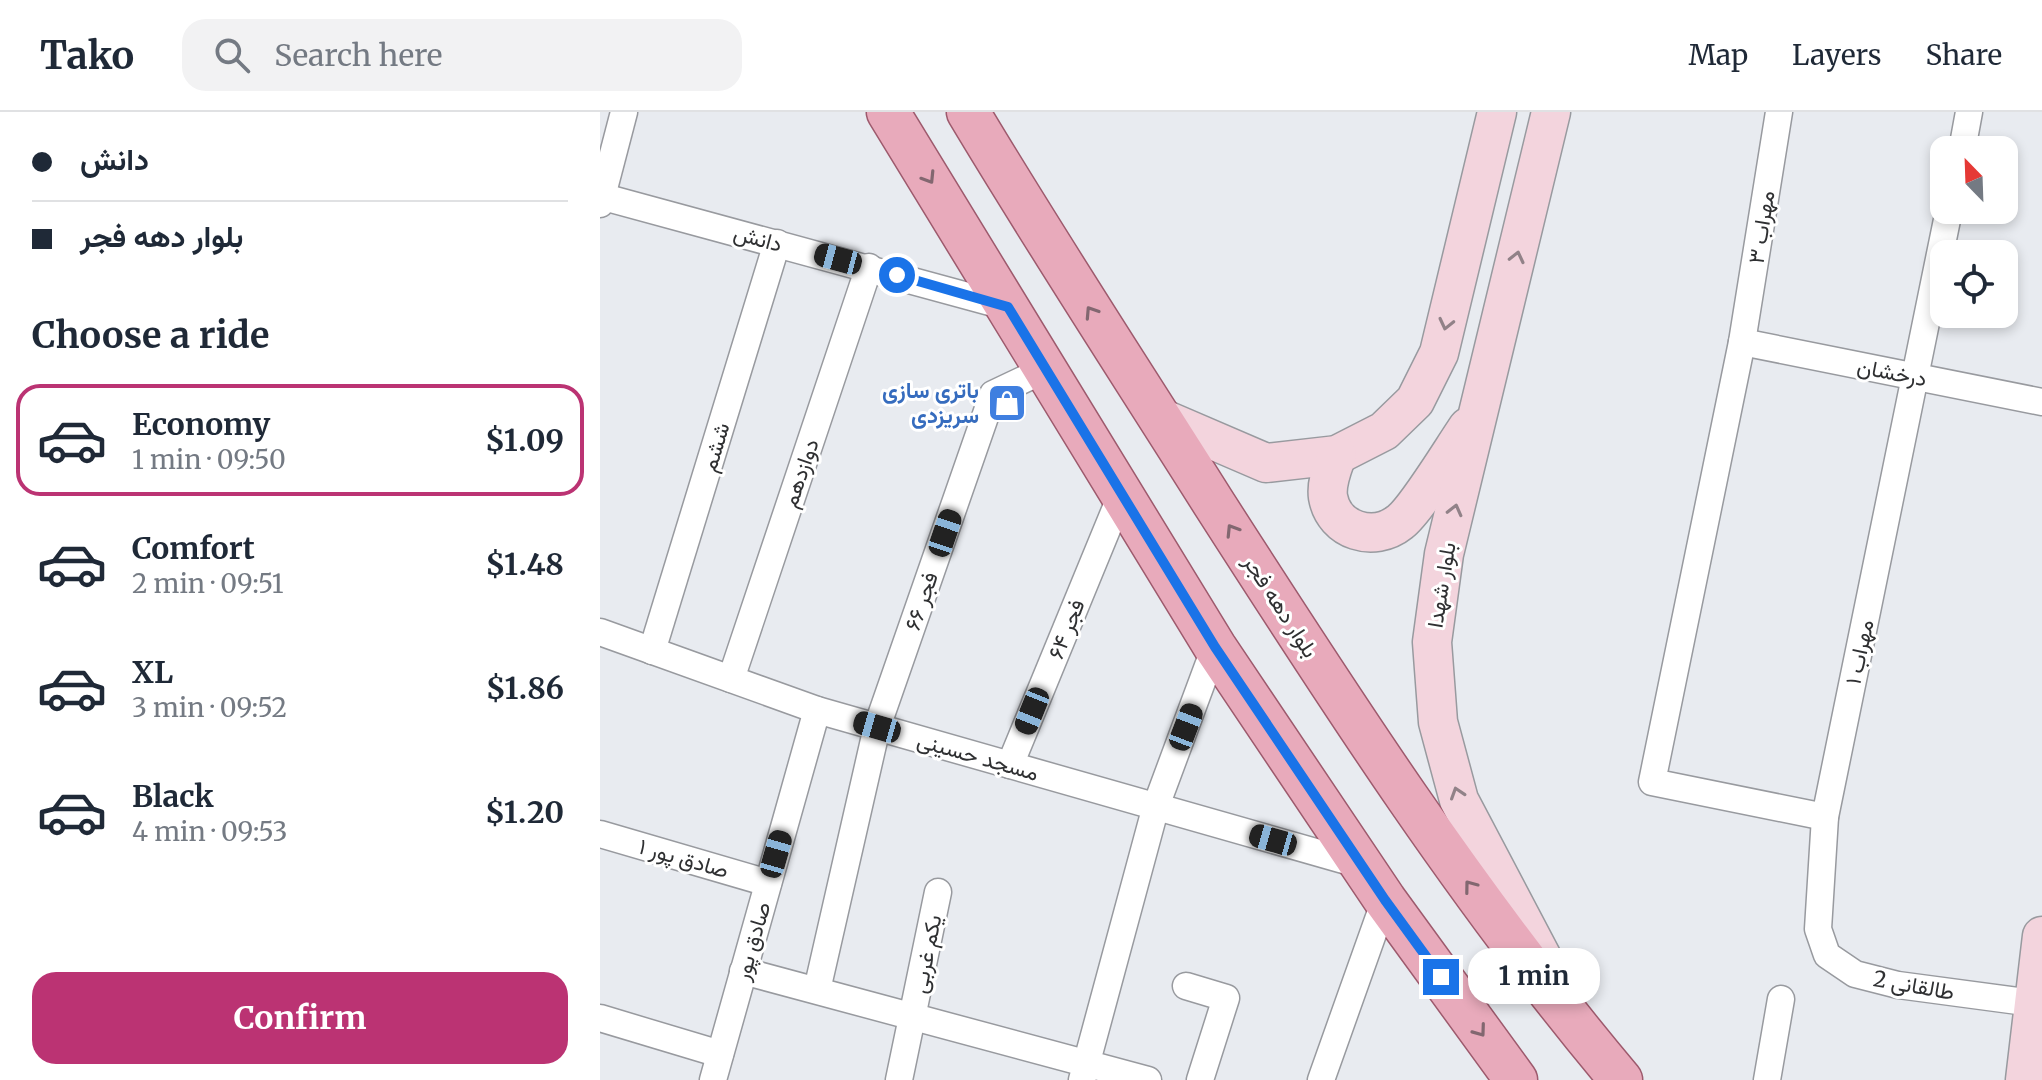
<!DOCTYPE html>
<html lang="en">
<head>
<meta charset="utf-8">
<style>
	body { margin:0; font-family:Merriweather,Vazirmatn,serif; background:#f2f2f3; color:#1f2937; height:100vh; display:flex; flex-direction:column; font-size:30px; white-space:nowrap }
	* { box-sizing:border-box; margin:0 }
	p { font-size:26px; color:#747a83 }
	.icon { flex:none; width:44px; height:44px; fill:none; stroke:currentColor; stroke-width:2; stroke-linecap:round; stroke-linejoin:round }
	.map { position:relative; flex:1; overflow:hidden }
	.panel { display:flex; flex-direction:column; background:#fff; width:600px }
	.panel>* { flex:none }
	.guide { display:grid; align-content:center; height:176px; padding:0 32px; background:#fff }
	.needle { width:52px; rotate:337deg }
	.fabs { position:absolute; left:1330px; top:24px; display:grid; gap:16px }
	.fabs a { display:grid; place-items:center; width:88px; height:88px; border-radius:16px; background:#fff; box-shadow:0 4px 12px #0003; font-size:40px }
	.end { position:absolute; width:36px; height:36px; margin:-18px; border:10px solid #1a73e8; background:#fff; box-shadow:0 0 0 4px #fff }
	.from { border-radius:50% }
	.bubble { position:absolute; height:56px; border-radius:24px; background:#fff; box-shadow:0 4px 12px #0003; font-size:26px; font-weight:700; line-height:56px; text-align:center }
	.car { position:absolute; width:24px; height:48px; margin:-24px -12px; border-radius:10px; box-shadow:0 0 6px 2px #0007; background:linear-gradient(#222 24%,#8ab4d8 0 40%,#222 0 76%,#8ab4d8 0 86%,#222 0) }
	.guide b { display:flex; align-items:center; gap:28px; height:76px; font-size:30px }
	.guide b+b { border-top:2px solid #e0e1e3 }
	.guide i { width:20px; height:20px; background:#1f2937 }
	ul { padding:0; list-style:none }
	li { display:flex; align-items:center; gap:24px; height:112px; margin:0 16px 12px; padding:0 16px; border:4px solid transparent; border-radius:24px }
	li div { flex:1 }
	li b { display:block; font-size:30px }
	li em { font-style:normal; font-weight:700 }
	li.current { border-color:#bb3373 }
	li>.icon { width:72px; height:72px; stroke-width:1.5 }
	h2 { padding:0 32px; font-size:36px; line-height:96px }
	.cta { display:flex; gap:16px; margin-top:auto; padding:16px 32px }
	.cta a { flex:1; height:92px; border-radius:24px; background:#bb3373; color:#fff; font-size:32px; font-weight:700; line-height:92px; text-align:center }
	header { display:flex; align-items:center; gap:48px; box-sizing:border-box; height:112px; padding:0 40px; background:#fff; border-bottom:2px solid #e0e1e3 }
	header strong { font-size:38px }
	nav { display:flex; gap:44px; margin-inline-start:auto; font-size:28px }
	.search { width:560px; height:72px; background:#f2f2f3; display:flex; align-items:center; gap:20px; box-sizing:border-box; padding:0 28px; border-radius:24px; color:#747a83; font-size:30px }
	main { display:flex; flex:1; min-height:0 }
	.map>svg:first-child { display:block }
</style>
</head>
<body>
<header>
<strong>Tako</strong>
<div class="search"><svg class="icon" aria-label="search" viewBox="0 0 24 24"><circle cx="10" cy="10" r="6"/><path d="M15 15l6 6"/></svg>Search here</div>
<nav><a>Map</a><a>Layers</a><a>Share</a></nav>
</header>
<main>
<section class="panel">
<div class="guide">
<b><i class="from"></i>دانش</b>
<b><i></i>بلوار دهه فجر</b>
</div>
<h2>Choose a ride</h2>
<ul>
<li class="current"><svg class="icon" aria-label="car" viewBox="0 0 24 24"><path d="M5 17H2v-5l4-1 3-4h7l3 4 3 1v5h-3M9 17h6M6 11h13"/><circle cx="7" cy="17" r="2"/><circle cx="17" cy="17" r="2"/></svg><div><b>Economy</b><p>1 min · 09:50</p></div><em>$1.09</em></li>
<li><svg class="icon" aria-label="car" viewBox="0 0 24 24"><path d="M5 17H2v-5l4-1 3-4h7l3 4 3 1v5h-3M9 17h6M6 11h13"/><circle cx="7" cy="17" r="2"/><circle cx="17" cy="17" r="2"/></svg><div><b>Comfort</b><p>2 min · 09:51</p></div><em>$1.48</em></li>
<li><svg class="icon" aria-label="car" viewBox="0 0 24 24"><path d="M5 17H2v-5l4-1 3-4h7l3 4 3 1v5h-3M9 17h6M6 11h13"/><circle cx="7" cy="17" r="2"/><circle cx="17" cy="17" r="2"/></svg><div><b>XL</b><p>3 min · 09:52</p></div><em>$1.86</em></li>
<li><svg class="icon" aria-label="car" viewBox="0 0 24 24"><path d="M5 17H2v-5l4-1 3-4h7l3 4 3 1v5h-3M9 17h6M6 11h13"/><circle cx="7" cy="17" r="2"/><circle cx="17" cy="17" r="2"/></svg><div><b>Black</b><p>4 min · 09:53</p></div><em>$1.20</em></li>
</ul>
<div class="cta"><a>Confirm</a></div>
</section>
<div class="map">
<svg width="1442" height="968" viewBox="0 0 1442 968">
	<rect width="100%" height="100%" fill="#e8ebf0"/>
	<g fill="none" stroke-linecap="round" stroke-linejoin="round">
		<defs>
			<g id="street">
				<path d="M1179 0 1142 230 1052 670 1225 705"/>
				<path d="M1362 38 1369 0"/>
				<path d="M0 84 408 195"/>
				<path d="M0 92 24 0"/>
				<path d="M1349 98 1225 705 1218 817 1227 843 1255 862 1298 873 1433 891"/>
				<path d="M1142 230 1442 290"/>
				<path d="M0 520 217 598 761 753"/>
				<path d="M52 539 177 131"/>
				<path d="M131 567 269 155"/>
				<path d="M410 653 522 381"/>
				<path d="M0 722 168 771"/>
				<path d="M143 859 548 968"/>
				<path d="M586 874 626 886 600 968"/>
				<path d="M217 878 277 615 393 282 446 257"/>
				<path d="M0 906 120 942"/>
				<path d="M113 968 217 598"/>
				<path d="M299 968 338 780"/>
				<path d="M482 968 556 694 615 535"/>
				<path d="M721 968 785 788"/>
				<path d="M1167 968 1181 887"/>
			</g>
			<g id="secondary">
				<path d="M559 305 666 351 737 343 784 319 815 289 839 241 897 0"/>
				<path d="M737 343C732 357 726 371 728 385 734 419 774 431 800 410 817 397 854 335 868 315"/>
				<path d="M948 857 859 688 838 610 832 530 844 442 951 0"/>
				<path d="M1425 968 1442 824"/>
			</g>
			<g id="primary">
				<path d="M288 0 615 535 785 788 916 968"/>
				<path d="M368 0C447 132 531 260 613 390 740 588 869 788 1021 968"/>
			</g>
		</defs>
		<use href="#street" stroke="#989a9f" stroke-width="29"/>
		<use href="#secondary" stroke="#989a9f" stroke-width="41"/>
		<use href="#primary" stroke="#9d5a6d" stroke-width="45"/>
		<use href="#street" stroke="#fff" stroke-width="26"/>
		<use href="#secondary" stroke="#f3d4dd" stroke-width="38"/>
		<use href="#primary" stroke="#e8aabb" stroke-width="42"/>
	</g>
	<defs><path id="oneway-chevron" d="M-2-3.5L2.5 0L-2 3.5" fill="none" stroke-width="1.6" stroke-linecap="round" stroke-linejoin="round" transform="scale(2)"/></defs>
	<g stroke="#826770">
		<use href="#oneway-chevron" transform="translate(329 66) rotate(58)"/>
		<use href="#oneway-chevron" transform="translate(491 200) rotate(-123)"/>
		<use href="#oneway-chevron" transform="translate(632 418) rotate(-122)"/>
		<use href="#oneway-chevron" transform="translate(870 774) rotate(-127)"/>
		<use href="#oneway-chevron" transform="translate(880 919) rotate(54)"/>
	</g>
	<g stroke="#918288">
		<use href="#oneway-chevron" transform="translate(917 145) rotate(-77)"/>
		<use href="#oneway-chevron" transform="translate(846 212) rotate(103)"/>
		<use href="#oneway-chevron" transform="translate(855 398) rotate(-76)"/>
		<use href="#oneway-chevron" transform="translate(857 681) rotate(-108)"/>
	</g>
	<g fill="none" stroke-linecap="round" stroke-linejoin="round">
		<path stroke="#1a73e8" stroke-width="10" d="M297 163 408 195 615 535 785 788 841 865"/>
	</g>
	<defs>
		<symbol id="shop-square" viewBox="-11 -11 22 22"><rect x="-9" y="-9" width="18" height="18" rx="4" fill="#3f7fe0" stroke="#fff"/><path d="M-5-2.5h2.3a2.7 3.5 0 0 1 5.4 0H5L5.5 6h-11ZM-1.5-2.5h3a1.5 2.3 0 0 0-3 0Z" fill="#fff"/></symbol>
	</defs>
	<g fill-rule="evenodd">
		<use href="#shop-square" x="385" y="269" width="44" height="44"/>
	</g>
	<g text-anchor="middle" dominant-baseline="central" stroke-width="6" stroke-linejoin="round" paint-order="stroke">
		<g font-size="22" fill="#2f3032" stroke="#fff">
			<text transform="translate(1161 115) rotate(-81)">مهراب ۳</text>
			<text transform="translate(158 126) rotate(15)">دانش</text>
			<text transform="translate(1292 260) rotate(11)">درخشان</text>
			<text transform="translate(115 335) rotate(-73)">ششم</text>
			<text transform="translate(200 361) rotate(-71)">دوازدهم</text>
			<text transform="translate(841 473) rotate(-81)">بلوار شهدا</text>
			<text transform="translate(321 489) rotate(-71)">فجر ۶۶</text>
			<text transform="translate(681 494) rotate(57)">بلوار دهه فجر</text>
			<text transform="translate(466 517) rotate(-68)">فجر ۶۴</text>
			<text transform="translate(1259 540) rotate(-78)">مهراب ۱</text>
			<text transform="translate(378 644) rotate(16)">مسجد حسینی</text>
			<text transform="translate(84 746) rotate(16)">صادق پور ۱</text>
			<text transform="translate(152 829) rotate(-74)">صادق پور</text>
			<text transform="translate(326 842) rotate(-79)">یکم غربی</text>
			<text transform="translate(1314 873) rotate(10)">طالقانی 2</text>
		</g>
		<g font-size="22" font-weight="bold" fill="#366cbe" stroke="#fff" text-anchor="end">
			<text x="379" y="278">باتری سازی<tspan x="379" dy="25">سریزدی</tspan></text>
		</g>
	</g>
</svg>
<div class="fabs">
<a><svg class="needle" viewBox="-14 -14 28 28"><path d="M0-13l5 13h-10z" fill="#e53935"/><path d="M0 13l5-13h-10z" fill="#747a83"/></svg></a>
<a><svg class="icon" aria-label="locate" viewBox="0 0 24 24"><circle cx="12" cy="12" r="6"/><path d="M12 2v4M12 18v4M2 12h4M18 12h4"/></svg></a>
</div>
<i class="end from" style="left:297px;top:163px"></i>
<i class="end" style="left:841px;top:865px"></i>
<div class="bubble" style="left:868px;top:836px;width:132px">1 min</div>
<i class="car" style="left:238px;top:147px;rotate:285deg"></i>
<i class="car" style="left:345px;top:421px;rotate:19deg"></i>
<i class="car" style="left:432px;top:599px;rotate:202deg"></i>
<i class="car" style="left:277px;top:615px;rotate:286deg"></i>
<i class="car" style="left:586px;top:615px;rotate:21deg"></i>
<i class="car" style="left:673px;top:728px;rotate:286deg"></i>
<i class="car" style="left:176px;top:742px;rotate:16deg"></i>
</div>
</main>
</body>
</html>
